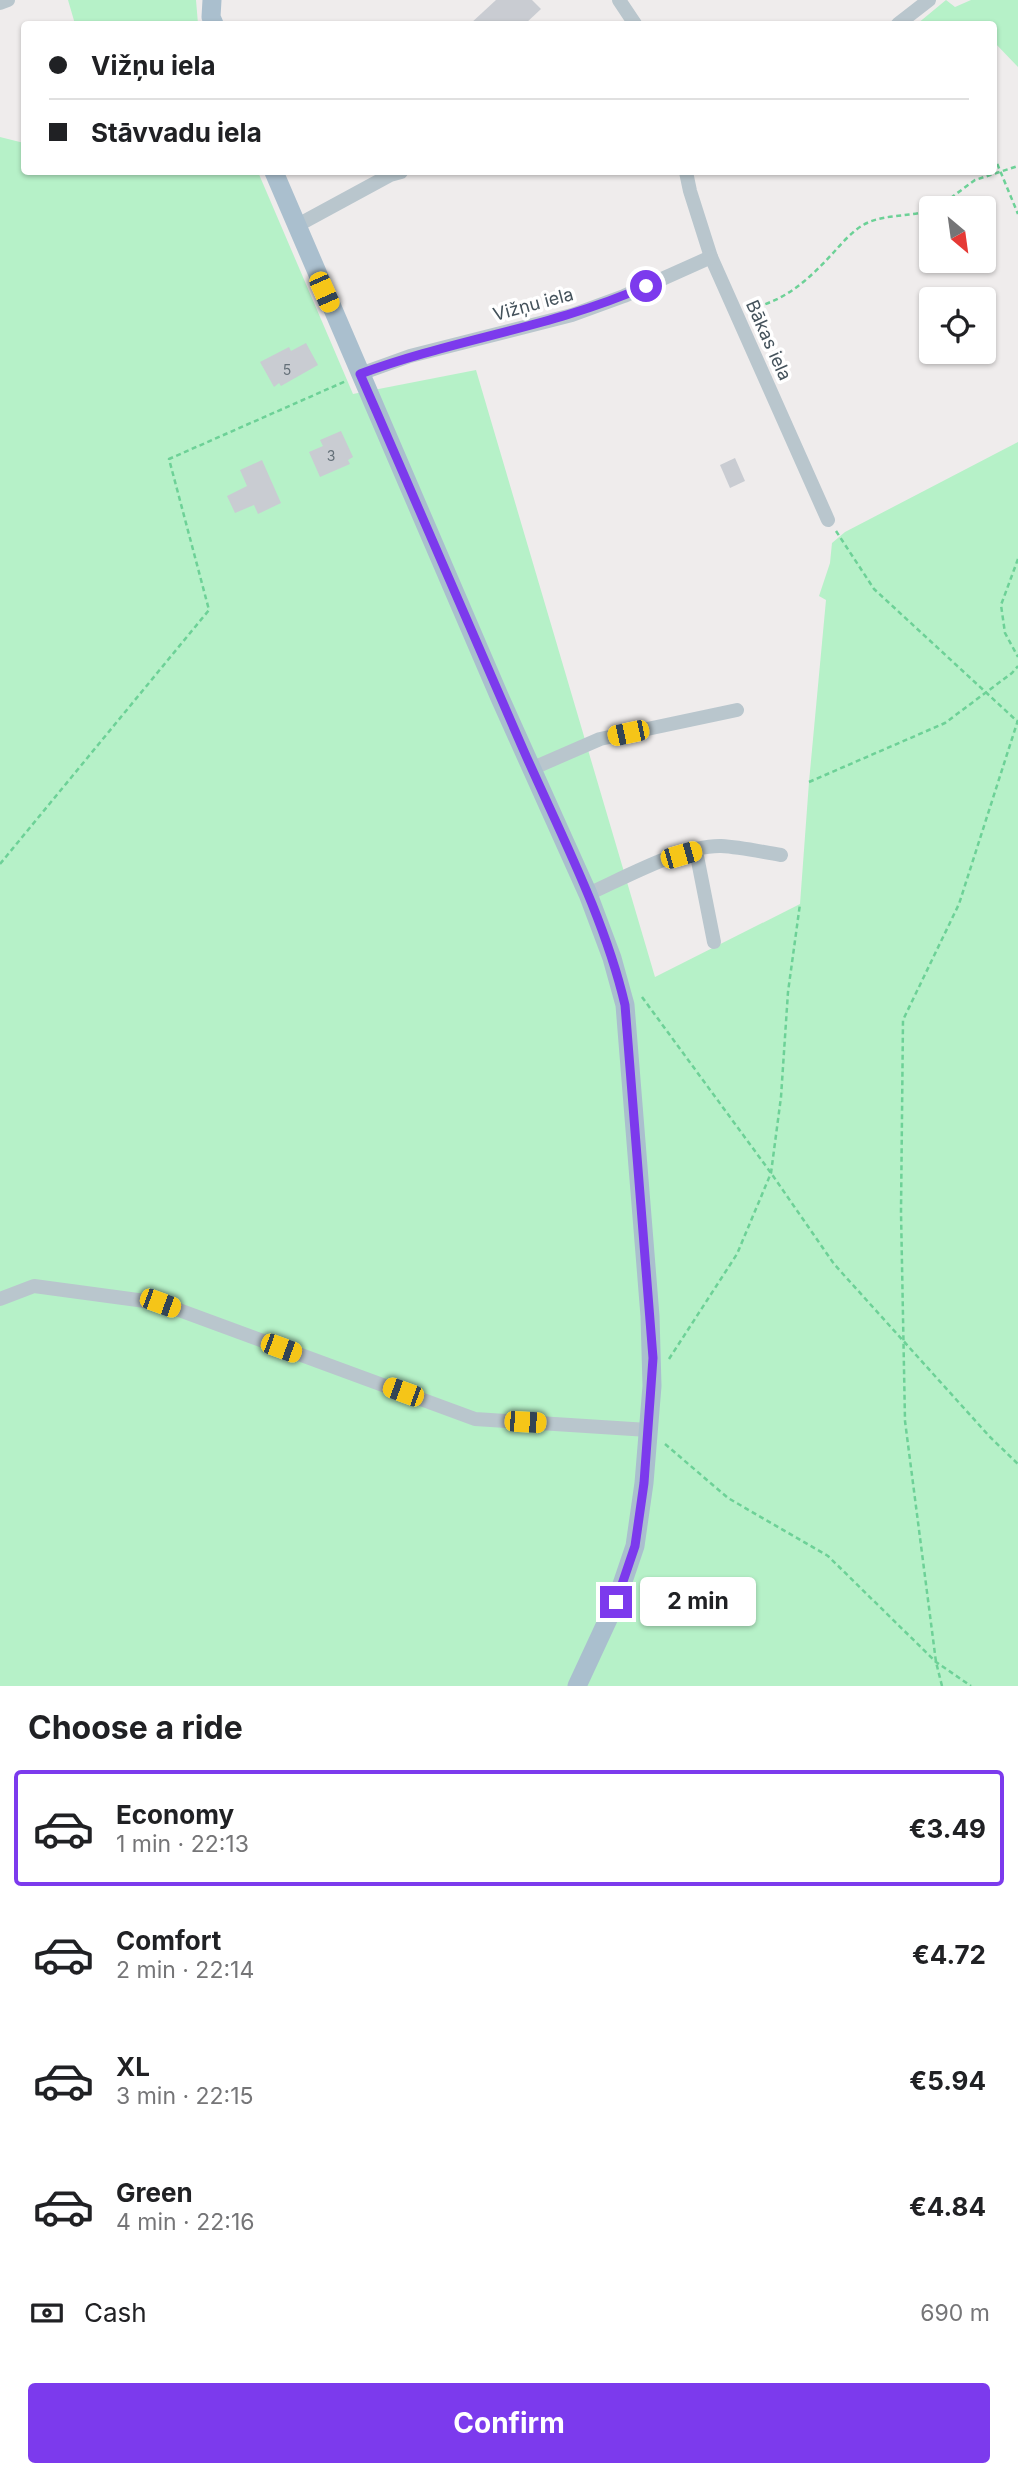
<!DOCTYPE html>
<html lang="en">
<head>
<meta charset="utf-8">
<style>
	body { margin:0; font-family:Inter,sans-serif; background:#f2f2f2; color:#202124; height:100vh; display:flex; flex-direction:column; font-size:26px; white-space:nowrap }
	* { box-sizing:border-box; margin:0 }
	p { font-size:23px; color:#757577 }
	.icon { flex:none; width:38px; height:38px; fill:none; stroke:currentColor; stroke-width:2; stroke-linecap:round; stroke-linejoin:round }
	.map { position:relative; height:1686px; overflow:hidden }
	.drawer { display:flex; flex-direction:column; background:#fff; flex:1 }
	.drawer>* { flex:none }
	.guide { position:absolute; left:21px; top:21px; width:976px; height:154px; border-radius:7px; box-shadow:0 2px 5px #0004; display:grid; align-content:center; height:154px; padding:0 28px; background:#fff }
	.needle { width:46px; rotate:151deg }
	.buttons { position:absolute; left:919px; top:196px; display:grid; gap:14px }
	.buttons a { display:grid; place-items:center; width:77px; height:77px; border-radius:7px; background:#fff; box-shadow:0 2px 5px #0004; font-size:35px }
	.end { position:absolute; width:32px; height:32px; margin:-16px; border:9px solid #7c3aed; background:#fff; box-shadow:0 0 0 4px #fff }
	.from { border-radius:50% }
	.bubble { position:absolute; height:49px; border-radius:7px; background:#fff; box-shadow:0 2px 5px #0004; font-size:23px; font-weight:700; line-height:49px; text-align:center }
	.car { position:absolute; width:21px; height:42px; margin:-21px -10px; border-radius:9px; box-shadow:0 0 5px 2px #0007; background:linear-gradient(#f5c518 24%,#345 0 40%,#f5c518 0 76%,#345 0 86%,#f5c518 0) }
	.guide b { display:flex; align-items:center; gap:24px; height:66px; font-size:26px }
	.guide b+b { border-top:2px solid #e0e0e0 }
	.guide i { width:18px; height:18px; background:#202124 }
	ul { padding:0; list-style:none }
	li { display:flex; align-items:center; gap:21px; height:116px; margin:0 14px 10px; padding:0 14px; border:4px solid transparent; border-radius:7px }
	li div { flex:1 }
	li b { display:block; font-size:26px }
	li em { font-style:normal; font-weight:700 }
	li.selected { border-color:#7c3aed }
	li>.icon { width:63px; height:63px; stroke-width:1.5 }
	h2 { padding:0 28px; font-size:32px; line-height:84px }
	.pay { display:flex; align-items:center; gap:18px; height:77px; padding:0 28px; font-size:26px }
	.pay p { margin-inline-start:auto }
	.button { display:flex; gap:14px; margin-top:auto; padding:14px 28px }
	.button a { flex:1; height:80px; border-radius:7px; background:#7c3aed; color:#fff; font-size:28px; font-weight:700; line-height:80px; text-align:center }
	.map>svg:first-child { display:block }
</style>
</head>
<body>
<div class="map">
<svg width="1018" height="1686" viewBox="0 0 1018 1686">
	<rect width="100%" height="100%" fill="#efecec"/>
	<g fill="#b6f1c8">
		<path d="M68 0H196L198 24H75Z"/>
		<path d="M946 0 955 7 971 0H1018V67L994 42V24H917Z"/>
		<path d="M0 137 24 143V172H258L353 394 476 370 655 977 800 904 809 782 826 600 819 596 830 563 832 543 845 532 1018 442V1686H0Z"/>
	</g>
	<g fill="#c9ccd2">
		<path d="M496 0H532L541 9 525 24H470Z"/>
		<path d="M306 343 318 365 281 386 279 383 274 387 260 362 289 347 291 351Z"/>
		<path d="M341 431 353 457 348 460 350 464 320 477 309 452 323 446 320 440Z"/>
		<path d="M735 458 745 481 730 488 720 465Z"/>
		<path d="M262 460 281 503 258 514 254 505 235 513 227 496 247 486 240 470Z"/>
	</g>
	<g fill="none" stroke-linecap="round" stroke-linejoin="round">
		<g stroke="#6dd197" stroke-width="2.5" stroke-dasharray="5 3.5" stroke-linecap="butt">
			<path d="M994 156 1018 214"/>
			<path d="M937 208 975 180 1018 166"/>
			<path d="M749 309C787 300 808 280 834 252 843 242 854 229 867 223 886 214 910 217 931 210"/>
			<path d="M836 531 874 589 1018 722"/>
			<path d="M1018 559 1001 605 1005 633 1018 657"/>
			<path d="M809 782 945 723 1012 673 1018 666"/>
			<path d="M0 864 209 610 169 459 346 381"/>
			<path d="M642 997 771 1173 834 1264 990 1437 1018 1464"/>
			<path d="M669 1359 737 1254 771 1173 781 1097 788 992 800 904"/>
			<path d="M665 1444 728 1498 828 1556 936 1662 971 1686"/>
			<path d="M942 1686 936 1662 905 1421 901 1212 903 1020 959 904 1018 720"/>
		</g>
		<g stroke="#b9c6cd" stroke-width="14">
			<path d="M619 0 635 24"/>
			<path d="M0 3 8 0"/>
			<path d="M898 24 929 0"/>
			<path d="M686 172 690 191 711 257 828 520"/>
			<path d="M296 226 390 175 401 172"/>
			<path d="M360 374 410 356 572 315 624 296 711 257"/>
			<path d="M531 769 600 739 737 710"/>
			<path d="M696 851 714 942"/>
			<path d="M588 894C624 878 683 845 721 846 741 847 762 852 781 855"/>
			<path d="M0 1299 34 1286 160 1303 475 1419 648 1430"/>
		</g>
		<g stroke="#aabfce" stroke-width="19">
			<path d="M212 0 211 17 214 24"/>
			<path d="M274 172 500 698 588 894 612 958 625 1005 650 1316 652 1386 644 1483 635 1546 616 1602 577 1686"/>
		</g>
	</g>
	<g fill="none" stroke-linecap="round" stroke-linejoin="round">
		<path stroke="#7c3aed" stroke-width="9" d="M616 1602 635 1546 644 1483 653 1358 625 1005C604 916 560 833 523 749 468 625 415 499 360 374 454 339 554 327 646 286"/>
	</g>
	<g text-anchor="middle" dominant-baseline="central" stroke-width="7" stroke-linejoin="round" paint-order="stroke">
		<g font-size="14" fill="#657079">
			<text x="287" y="369">5</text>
			<text x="331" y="455">3</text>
		</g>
		<g font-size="18" fill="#44525b" stroke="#fff">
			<text transform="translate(533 304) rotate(-15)">Vižņu iela</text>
			<text transform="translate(769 340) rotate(66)">Bākas iela</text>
		</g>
	</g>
</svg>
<div class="buttons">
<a><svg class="needle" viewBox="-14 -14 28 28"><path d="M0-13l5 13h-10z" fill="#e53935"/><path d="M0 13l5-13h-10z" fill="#757577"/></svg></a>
<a><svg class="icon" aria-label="locate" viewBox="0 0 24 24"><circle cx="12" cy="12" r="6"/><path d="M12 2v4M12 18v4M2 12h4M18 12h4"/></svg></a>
</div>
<i class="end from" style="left:646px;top:286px"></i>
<i class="end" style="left:616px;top:1602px"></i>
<div class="bubble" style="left:640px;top:1577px;width:116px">2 min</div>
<i class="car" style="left:324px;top:292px;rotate:156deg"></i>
<i class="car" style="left:628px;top:733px;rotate:258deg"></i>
<i class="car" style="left:681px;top:855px;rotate:74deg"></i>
<i class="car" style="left:160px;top:1303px;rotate:110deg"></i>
<i class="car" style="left:281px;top:1348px;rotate:110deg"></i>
<i class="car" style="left:403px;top:1392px;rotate:290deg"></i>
<i class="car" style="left:525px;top:1422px;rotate:93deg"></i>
<div class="guide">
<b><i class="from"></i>Vižņu iela</b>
<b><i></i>Stāvvadu iela</b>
</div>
</div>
<section class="drawer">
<h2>Choose a ride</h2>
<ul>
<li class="selected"><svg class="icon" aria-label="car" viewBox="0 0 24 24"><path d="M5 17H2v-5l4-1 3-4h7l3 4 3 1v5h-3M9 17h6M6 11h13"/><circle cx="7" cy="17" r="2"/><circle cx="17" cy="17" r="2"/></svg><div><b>Economy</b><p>1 min · 22:13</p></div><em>€3.49</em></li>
<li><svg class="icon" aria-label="car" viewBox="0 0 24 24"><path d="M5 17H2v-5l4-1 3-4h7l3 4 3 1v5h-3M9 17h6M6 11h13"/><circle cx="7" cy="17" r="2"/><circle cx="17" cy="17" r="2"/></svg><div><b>Comfort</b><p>2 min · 22:14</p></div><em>€4.72</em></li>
<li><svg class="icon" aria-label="car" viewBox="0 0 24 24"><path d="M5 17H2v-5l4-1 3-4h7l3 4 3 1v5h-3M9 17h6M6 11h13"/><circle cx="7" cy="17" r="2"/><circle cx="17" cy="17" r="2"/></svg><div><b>XL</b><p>3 min · 22:15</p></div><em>€5.94</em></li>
<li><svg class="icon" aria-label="car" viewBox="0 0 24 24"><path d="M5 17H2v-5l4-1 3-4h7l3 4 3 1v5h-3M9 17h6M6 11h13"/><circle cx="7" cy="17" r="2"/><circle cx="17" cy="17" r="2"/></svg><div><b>Green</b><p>4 min · 22:16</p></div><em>€4.84</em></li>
</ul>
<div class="pay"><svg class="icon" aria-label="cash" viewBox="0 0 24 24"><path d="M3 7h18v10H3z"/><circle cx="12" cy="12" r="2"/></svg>Cash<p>690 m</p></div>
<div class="button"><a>Confirm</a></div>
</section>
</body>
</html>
